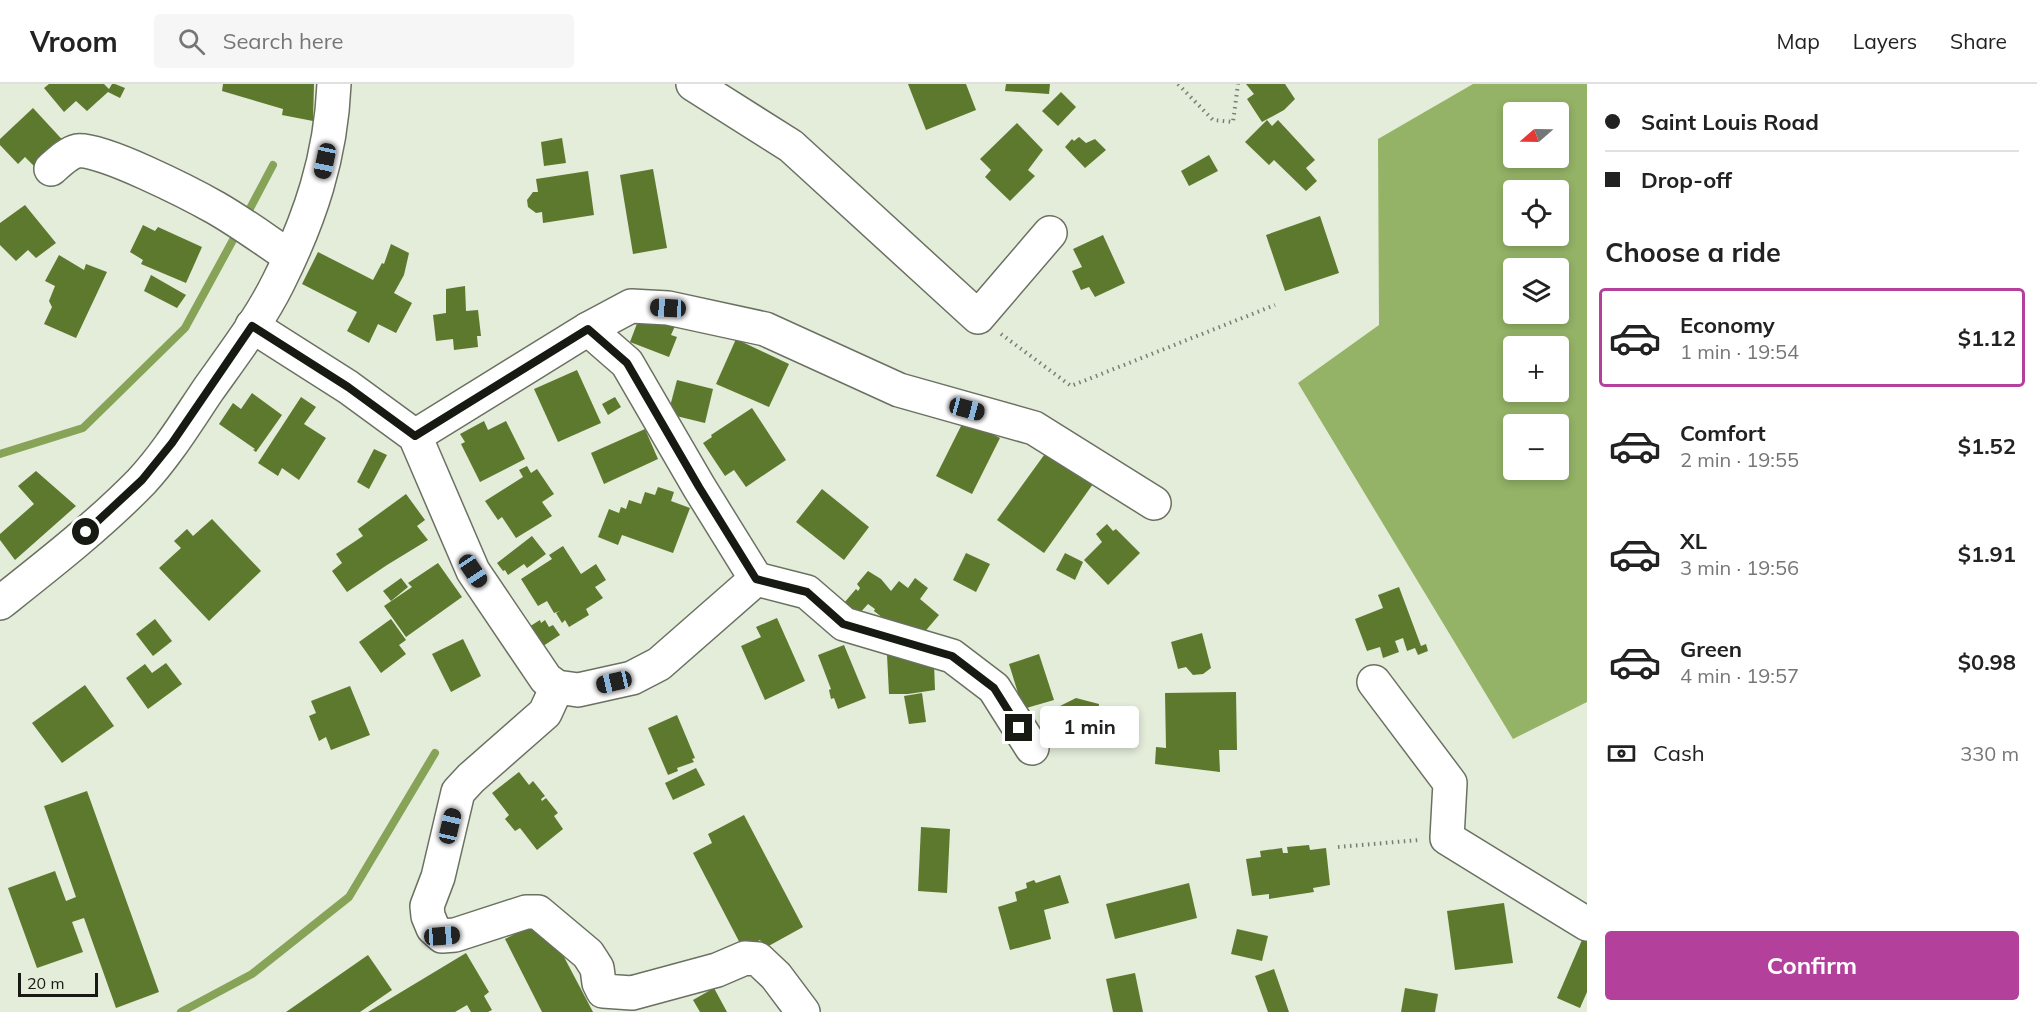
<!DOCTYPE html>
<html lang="en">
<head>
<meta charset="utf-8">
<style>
	body { margin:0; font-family:Mulish,sans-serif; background:#f6f6f6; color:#222; height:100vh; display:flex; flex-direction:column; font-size:22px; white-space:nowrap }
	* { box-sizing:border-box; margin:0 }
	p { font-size:20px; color:#767676 }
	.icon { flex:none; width:33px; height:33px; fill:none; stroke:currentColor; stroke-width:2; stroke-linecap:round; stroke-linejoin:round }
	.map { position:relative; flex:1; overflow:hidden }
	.details { display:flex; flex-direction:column; background:#fff; width:450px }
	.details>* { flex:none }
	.guide { display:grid; align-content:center; height:132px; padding:0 18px; background:#fff }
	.needle { width:39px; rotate:250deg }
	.controls { position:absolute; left:1503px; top:18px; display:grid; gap:12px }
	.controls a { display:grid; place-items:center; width:66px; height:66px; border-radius:6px; background:#fff; box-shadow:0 3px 9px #0003; font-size:30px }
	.scale { position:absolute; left:18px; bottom:15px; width:80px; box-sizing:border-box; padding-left:6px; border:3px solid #171a13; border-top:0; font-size:16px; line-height:21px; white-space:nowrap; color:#171a13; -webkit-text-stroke:4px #e4ecda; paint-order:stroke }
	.end { position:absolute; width:27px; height:27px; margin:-14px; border:8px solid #171a13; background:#fff; box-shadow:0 0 0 3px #fff }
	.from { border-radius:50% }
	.bubble { position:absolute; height:42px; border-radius:6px; background:#fff; box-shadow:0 3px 9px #0003; font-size:20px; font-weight:700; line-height:42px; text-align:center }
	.car { position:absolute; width:18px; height:36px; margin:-18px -9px; border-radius:8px; box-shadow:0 0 4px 2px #0007; background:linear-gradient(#222 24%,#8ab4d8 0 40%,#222 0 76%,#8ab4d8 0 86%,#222 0) }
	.guide b { display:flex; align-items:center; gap:21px; height:57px; font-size:22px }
	.guide b+b { border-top:2px solid #e0e0e0 }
	.guide i { width:15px; height:15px; background:#222 }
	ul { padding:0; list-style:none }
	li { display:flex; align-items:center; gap:18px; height:99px; margin:0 12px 9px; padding:0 6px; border:3px solid transparent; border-radius:6px }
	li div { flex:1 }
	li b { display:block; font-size:22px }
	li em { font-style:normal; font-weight:700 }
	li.on { border-color:#b3419c }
	li>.icon { width:54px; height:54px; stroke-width:1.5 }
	h2 { padding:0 18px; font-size:27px; line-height:72px }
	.pay { display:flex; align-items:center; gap:15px; height:66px; padding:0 18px; font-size:22px }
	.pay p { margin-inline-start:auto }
	.action { display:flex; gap:12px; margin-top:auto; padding:12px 18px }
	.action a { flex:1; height:69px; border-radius:6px; background:#b3419c; color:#fff; font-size:24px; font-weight:700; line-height:69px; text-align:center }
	header { display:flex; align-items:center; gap:36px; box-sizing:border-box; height:84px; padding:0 30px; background:#fff; border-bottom:2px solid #e0e0e0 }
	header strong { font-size:28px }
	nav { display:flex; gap:33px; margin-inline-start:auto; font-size:21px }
	.search { width:420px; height:54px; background:#f6f6f6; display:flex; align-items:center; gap:15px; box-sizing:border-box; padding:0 21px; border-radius:6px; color:#767676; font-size:22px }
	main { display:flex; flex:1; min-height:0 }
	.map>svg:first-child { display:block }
</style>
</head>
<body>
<header>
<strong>Vroom</strong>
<div class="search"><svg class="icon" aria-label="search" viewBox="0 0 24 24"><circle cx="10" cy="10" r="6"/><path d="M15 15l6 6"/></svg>Search here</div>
<nav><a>Map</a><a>Layers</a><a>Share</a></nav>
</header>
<main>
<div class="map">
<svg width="1587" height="928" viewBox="0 0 1587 928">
	<rect width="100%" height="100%" fill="#e4ecda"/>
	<path fill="#94b366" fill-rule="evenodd" d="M1473 0H1587V618L1513 655 1298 299 1379 241 1378 55ZM1514 28H1558V74H1514ZM1514 106H1558V152H1514ZM1514 184H1558V230H1514ZM1514 262H1558V308H1514ZM1514 340H1558V386H1514Z"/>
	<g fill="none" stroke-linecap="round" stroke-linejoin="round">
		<g stroke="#86a358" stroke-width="8">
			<path d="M245 134 273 81"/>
			<path d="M0 370 83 344 185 244 239 145"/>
			<path d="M181 928 252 890 349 813 435 669"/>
		</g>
	</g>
	<g fill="#5d792d">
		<path d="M49 0H104L109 5 112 0H115L125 4 120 14 108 8 87 27 76 17 64 28 44 4Z"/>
		<path d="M223 0H314L313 37 282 31 283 25 222 7Z"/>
		<path d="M908 0H966L976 26 926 46Z"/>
		<path d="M1006 0H1050L1049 10 1005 7Z"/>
		<path d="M1246 0H1285L1295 15 1284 26 1262 38 1247 15 1254 10Z"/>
		<path d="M1061 8 1076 23 1058 42 1042 27Z"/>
		<path d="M33 24 69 63 50 70 34 82 25 73 18 80 0 61V55Z"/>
		<path d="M1267 36 1272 42 1278 36 1315 76 1306 84 1317 97 1306 107 1274 76 1269 81 1245 58Z"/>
		<path d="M1017 39 1043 66 1028 86 1035 92 1010 117 985 93 991 86 980 75Z"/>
		<path d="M1079 53 1086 59 1095 55 1106 66 1085 84 1065 63 1072 55 1074 57Z"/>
		<path d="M562 54 566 79 544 82 541 58Z"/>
		<path d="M1209 71 1218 87 1189 102 1181 87Z"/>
		<path d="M653 85 667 164 633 170 620 91Z"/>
		<path d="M588 87 594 131 543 139 542 128 536 129 528 123 527 116 533 108H538L536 95Z"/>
		<path d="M25 121 56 159 36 174 28 166 16 177 0 161V139Z"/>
		<path d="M1320 132 1339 189 1285 207 1266 151Z"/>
		<path d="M143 141 155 147 158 143 202 163 186 199 141 180 143 176 130 168Z"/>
		<path d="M1103 151 1125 199 1095 213 1089 203 1081 206 1072 187 1082 183 1073 165Z"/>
		<path d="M391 160 409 169 404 191 394 209 412 219 396 249 378 240 369 259 347 247 357 228 302 200 318 168 373 196 382 179 384 180Z"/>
		<path d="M59 171 84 186 86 180 107 188 76 254 44 240 52 223 49 217 55 202 45 197Z"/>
		<path d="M151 191 186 211 177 224 144 207Z"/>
		<path d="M465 202 466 227 478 226 481 252H477L478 263 454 266 453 255 436 257 433 231 446 229V205Z"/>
		<path d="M641 229 675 242 671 251 677 253 669 273 630 258Z"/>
		<path d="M736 255 789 280 769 323 716 300Z"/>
		<path d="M577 286 601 339 558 358 534 305Z"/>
		<path d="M677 296 713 305 705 339 668 330Z"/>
		<path d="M252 309 282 331 256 368 253 366 255 365 219 340 233 319 241 325Z"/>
		<path d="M301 313 316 323 304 340 326 354 299 396 282 384 278 392 258 379Z"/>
		<path d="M615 313 621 323 608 331 602 320Z"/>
		<path d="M752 324 786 376 746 403 734 386 725 392 703 359 712 353 711 351Z"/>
		<path d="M964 336 1000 354 972 410 936 392Z"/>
		<path d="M484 337 488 346 506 337 525 375 480 398 461 360 465 358 460 350Z"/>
		<path d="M645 345 658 375 604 400 591 369Z"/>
		<path d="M374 365 387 371 369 405 357 398Z"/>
		<path d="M1047 367 1093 400 1044 469 997 436Z"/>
		<path d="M527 382 531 389 537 385 554 410 542 418 552 432 516 454 502 433 498 436 485 417 523 393 519 386Z"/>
		<path d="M36 387 76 422 15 476 0 456V450L34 420 18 402Z"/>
		<path d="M658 403 674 408 671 417 690 424 673 469 622 451 618 461 598 453 609 425 619 429 621 423 626 425 629 416 641 420 645 408 655 411Z"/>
		<path d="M822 405 869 443 844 476 796 438Z"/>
		<path d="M406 410 425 436 417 442 428 456 387 481 347 508 332 487 342 479 336 470 363 452 358 445Z"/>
		<path d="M212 435 261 487 209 537 159 484 181 464 174 457 187 445 193 452Z"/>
		<path d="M1107 440 1113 447 1116 445 1140 469 1108 501 1084 476 1102 458 1096 450Z"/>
		<path d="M532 452 546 470 527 484 524 480 508 491 505 486 503 487 497 479Z"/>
		<path d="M563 462 581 490 596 480 606 496 595 503 603 514 586 525 589 531 569 543 565 536 562 539 556 529 560 527 554 529 547 517 538 522 521 495 552 475 549 471Z"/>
		<path d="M966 469 990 480 976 508 953 496Z"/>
		<path d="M1065 469 1083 478 1075 496 1056 486Z"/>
		<path d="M438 479 462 513 406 553 384 522 412 503 408 499Z"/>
		<path d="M868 487 881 495 891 507 899 497 908 504 915 494 928 504 920 515 939 531 922 551 906 552 874 527 875 525 868 520 858 531 844 519 856 505 858 507 860 504 857 500Z"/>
		<path d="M401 494 408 503 391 517 383 507Z"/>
		<path d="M1399 503 1421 562 1426 560 1428 567 1418 571 1415 564 1407 567 1403 554 1395 557 1399 568 1383 574 1380 563 1367 567 1355 535 1383 524 1378 511Z"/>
		<path d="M777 534 805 597 765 616 741 562 761 553 756 543Z"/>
		<path d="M155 535 172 557 153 572 136 550Z"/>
		<path d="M391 535 406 556 399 561 406 570 381 589 359 558Z"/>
		<path d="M540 536 541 539 545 536 549 543 553 541 560 551 537 566 524 546Z"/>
		<path d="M1202 549 1211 584 1203 590 1193 591 1186 583 1178 585 1171 558Z"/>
		<path d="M463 555 481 592 451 608 432 570Z"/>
		<path d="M844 561 866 614 838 625 834 614 831 615 829 606 831 605 818 571Z"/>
		<path d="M910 570 911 578 934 579 935 606 908 610H889L887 571Z"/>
		<path d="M1039 570 1054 616 1023 625 1009 580Z"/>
		<path d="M166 579 182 600 148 625 126 594 145 580 152 589Z"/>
		<path d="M85 601 114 642 62 679 32 639Z"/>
		<path d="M350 602 370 651 331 666 326 653 319 657 309 632 316 629 311 617Z"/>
		<path d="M1236 608 1237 666H1219L1220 688 1155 680 1156 663 1166 664 1165 609Z"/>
		<path d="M922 609 926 638 909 640 904 612Z"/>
		<path d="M1076 614 1099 620 1098 631 1113 633 1110 655 1089 653 1087 663H1078L1058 657V661L1048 660 1046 654 1048 641 1051 642 1054 625Z"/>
		<path d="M677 631 695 674 692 675 694 678 677 684 678 687 668 691 648 644Z"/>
		<path d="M696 684 705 701 673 716 665 699Z"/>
		<path d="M519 688 529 701 533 697 545 712 541 715 542 717 546 714 558 729 554 732 563 745 537 766 520 744 515 747 505 735 509 731 492 709Z"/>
		<path d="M87 707 159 908 116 924 84 834 72 838 83 868 37 884 8 804 55 787 66 817 76 813 44 722Z"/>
		<path d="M744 731 803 843 765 864 760 856 743 865 693 769 712 759 708 750Z"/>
		<path d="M921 743 950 745 947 809 918 807Z"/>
		<path d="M1309 761 1310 766 1326 764 1330 801 1313 804 1314 808 1269 815V810L1252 812 1246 775 1261 773 1260 767 1282 764 1283 769H1288L1287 763Z"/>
		<path d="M1060 791 1069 819 1044 826 1051 855 1010 866 998 823 1017 817 1015 808 1027 804 1026 799 1034 796 1036 799Z"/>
		<path d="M1189 799 1197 834 1115 855 1106 820Z"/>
		<path d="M1504 819 1513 879 1455 886 1447 827Z"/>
		<path d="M544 835 593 928H542L505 855Z"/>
		<path d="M1237 845 1268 852 1262 877 1231 870Z"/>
		<path d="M1582 856 1587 858V908L1580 924 1557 914Z"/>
		<path d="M466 869 489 908 484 912 492 926 488 928H471L467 921 455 928H368Z"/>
		<path d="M368 871 392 906 360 928H286Z"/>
		<path d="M1274 885 1289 928H1268L1255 892Z"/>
		<path d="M1135 889 1143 928H1113L1106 895Z"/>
		<path d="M714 904 727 928H700L693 916Z"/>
		<path d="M1405 904 1438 910 1435 928H1401Z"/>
	</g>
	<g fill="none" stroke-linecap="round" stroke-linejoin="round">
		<defs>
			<g id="minor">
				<path d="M693 0 791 62 978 233 1050 149"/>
				<path d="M51 85C58 79 68 69 77 67 100 63 193 111 216 124 242 139 265 156 289 172"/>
				<path d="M252 242 348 303 415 352 473 487 546 595 557 603 578 606 632 594 659 580 756 495"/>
				<path d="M588 245 631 222 668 224 765 245 899 306 1034 344 1154 419"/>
				<path d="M415 352 588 245 627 279 699 403 756 495 807 508 844 540 952 572 994 604 1032 664"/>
				<path d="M1374 598 1450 699 1447 754 1587 840"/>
				<path d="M557 603 545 629 471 694 458 708 438 793 427 822 428 832 433 844 442 852 455 851 526 828H538L588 870 597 884 599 899 603 907 632 909 717 886 745 874 758 875 776 892 803 928"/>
			</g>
			<path id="major" d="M0 519C48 481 98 442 141 398 167 370 187 337 208 306 232 272 259 237 278 199 310 135 331 73 334 0"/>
		</defs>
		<use href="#minor" stroke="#6a7161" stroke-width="36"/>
		<use href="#major" stroke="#6a7161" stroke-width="36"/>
		<g stroke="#797e72" stroke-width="4" stroke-dasharray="1.5 4.5" stroke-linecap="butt">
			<path d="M1178 0 1213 36 1233 38 1238 0"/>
			<path d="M1001 250 1071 302 1275 221"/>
			<path d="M1338 763 1419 756"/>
		</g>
		<use href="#minor" stroke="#fff" stroke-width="33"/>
		<use href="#major" stroke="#fff" stroke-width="33"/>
	</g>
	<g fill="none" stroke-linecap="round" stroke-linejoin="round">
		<path stroke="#171a13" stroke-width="8" d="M86 448 142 396 172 359 252 242 348 303 415 352 588 245 627 279 699 403 756 495 807 508 843 540 952 572 994 604 1019 644"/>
	</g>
</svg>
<div class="controls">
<a><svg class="needle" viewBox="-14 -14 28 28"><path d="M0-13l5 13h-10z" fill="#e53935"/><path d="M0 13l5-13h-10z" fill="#767676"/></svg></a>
<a><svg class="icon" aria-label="locate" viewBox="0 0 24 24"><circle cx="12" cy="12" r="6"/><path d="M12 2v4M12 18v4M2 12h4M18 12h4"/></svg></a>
<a><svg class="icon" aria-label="layers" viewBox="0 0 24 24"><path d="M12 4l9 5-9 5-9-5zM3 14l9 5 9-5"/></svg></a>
<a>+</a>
<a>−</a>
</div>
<div class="scale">20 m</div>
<i class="end from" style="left:86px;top:448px"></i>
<i class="end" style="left:1019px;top:644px"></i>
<div class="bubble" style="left:1040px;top:622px;width:99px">1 min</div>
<i class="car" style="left:325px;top:77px;rotate:192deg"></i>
<i class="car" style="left:668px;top:224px;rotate:273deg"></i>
<i class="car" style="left:967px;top:325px;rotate:105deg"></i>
<i class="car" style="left:473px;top:487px;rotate:146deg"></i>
<i class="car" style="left:614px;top:598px;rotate:257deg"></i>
<i class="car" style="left:450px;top:742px;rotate:13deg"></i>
<i class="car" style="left:442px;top:852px;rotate:86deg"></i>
</div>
<section class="details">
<div class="guide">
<b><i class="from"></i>Saint Louis Road</b>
<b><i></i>Drop-off</b>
</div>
<h2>Choose a ride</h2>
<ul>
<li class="on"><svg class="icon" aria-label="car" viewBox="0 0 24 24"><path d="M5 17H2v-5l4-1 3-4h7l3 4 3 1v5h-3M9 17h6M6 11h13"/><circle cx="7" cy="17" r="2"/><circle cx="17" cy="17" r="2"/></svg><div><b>Economy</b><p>1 min · 19:54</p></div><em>$1.12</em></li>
<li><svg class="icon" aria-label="car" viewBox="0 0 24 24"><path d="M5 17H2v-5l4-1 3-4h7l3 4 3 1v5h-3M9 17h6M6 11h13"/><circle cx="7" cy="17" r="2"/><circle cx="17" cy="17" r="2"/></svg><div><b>Comfort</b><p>2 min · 19:55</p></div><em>$1.52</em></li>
<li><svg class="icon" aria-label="car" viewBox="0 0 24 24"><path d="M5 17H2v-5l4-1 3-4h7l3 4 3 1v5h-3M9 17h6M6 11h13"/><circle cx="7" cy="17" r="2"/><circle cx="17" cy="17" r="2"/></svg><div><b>XL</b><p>3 min · 19:56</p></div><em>$1.91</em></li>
<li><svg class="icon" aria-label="car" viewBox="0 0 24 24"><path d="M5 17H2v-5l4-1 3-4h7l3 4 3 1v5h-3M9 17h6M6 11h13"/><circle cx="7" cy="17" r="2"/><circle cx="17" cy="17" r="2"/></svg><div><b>Green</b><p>4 min · 19:57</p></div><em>$0.98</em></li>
</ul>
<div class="pay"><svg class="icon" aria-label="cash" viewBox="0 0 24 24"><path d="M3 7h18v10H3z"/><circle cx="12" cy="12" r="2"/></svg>Cash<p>330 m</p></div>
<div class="action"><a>Confirm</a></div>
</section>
</main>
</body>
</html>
